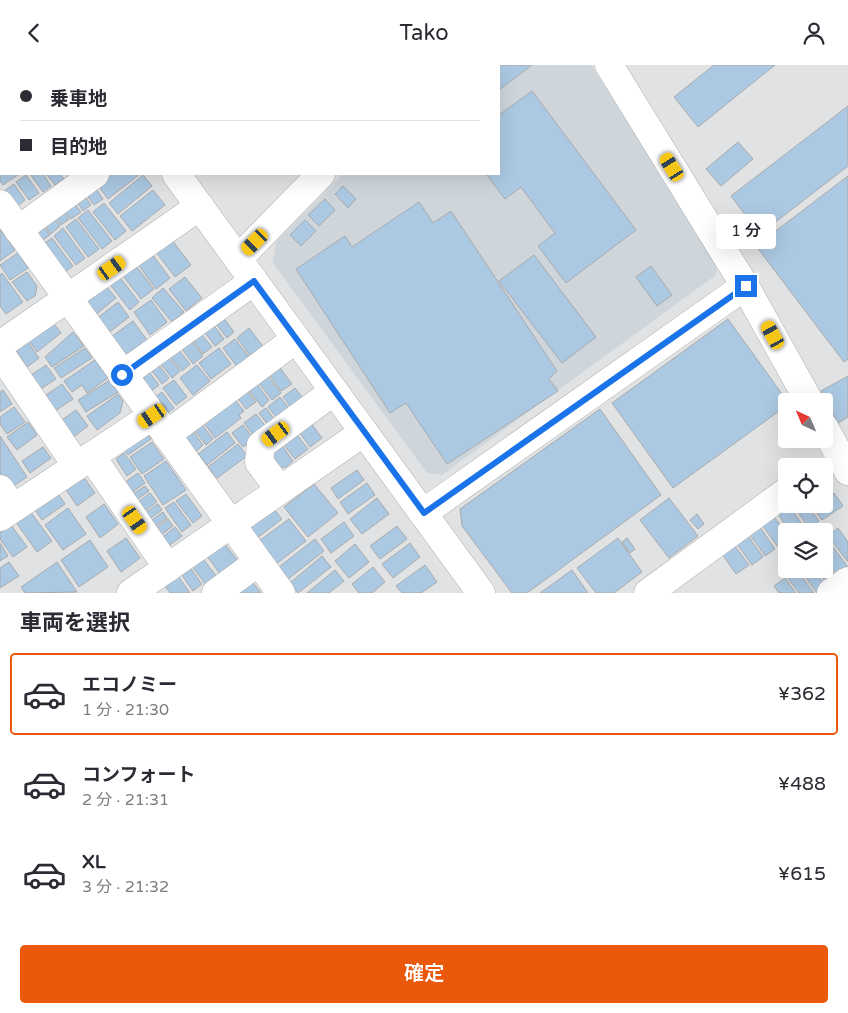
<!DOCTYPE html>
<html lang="ja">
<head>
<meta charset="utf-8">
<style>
	body { margin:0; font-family:"Varela Round","Noto Sans JP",sans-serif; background:#f2f2f3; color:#2b2b33; height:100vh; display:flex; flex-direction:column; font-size:19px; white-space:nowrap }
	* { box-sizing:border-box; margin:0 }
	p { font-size:16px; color:#7c7c81 }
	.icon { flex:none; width:28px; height:28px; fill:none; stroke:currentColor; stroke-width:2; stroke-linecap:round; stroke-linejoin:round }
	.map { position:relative; height:528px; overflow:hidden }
	.details { display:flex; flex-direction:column; background:#fff; flex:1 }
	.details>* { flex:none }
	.banner { position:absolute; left:0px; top:0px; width:500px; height:110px; box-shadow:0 5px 20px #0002; display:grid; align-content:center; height:110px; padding:0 20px; background:#fff }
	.needle { width:32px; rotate:316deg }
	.buttons { position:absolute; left:778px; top:328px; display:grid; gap:10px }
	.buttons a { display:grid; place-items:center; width:55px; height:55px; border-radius:5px; background:#fff; box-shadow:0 5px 20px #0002; font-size:25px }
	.end { position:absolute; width:22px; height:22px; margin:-11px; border:6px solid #1a73e8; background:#fff; box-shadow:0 0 0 2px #fff }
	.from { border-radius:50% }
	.bubble { position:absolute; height:35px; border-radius:5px; background:#fff; box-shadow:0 5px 20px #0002; font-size:16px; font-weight:600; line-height:35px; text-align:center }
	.car { position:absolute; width:15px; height:30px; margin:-15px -8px; border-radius:6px; box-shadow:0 0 4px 1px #0007; background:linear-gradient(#f5c518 24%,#345 0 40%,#f5c518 0 76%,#345 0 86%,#f5c518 0) }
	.banner b { display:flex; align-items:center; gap:18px; height:48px; font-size:19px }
	.banner b+b { border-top:1px solid #e1e1e2 }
	.banner i { width:12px; height:12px; background:#2b2b33 }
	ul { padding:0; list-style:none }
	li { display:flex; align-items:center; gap:15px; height:82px; margin:0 10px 8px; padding:0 10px; border:2px solid transparent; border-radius:5px }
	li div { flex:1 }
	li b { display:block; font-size:19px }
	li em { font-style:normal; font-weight:600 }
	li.on { border-color:#ea580c }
	li>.icon { width:45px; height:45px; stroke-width:1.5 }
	h2 { padding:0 20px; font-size:22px; line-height:60px }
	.primary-button { display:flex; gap:10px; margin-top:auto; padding:10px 20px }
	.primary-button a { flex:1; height:58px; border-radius:5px; background:#ea580c; color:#fff; font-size:20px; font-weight:600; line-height:58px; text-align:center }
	header { display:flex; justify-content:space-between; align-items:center; height:65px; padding:0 20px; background:#fff; font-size:22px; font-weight:600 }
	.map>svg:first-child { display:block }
</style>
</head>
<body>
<header><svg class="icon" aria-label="back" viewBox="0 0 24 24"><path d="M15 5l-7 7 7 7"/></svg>Tako<svg class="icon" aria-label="person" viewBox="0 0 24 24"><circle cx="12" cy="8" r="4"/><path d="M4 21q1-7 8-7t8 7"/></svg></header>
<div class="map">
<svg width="848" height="528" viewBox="0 0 848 528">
	<rect width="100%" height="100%" fill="#e1e2e3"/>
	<path fill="#ced5db" d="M449 0H591L717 197 716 210 442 410 427 408 273 198 276 177 343 109H499V1H447Z"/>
	<g fill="#acc9e3" stroke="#a9aaab">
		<path d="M147 0H318L317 1Z"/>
		<path d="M467 0H532L499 25V1H465Z"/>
		<path d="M714 0H775L698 62 674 32Z"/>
		<path d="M532 26 636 165 566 218 538 181 555 168 521 122 505 134 486 109H499V50Z"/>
		<path d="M848 41V101L760 169 731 131Z"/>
		<path d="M738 77 753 94 721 121 706 104Z"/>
		<path d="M1 103V109H19L3 120 0 116Z"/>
		<path d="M30 109H43L51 121 43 127Z"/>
		<path d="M46 109H60L64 114 55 120Z"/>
		<path d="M105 109H140L108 134 95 117Z"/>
		<path d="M26 110 39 128 29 135 16 117Z"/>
		<path d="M143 110 152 121 118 149 109 138Z"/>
		<path d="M848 111V294L844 297 756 181Z"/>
		<path d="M92 118 103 134 94 140 83 125Z"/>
		<path d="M14 119 25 135 15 143 3 127Z"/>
		<path d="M343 121 356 134 348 143 335 129Z"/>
		<path d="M153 125 165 140 132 166 120 151Z"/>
		<path d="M82 127 91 140 83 146 74 132Z"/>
		<path d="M71 134 81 147 71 154 61 141Z"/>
		<path d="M325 134 335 145 319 161 308 150Z"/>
		<path d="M419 137 433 158 451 146 557 306 549 314 558 326 447 399 406 338 390 348 296 204 345 171 352 182Z"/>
		<path d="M104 138 126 166 115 175 93 147Z"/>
		<path d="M60 142 69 154 61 160 52 148Z"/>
		<path d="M88 145 112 176 102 184 78 153Z"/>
		<path d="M50 149 60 161 51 169 41 156Z"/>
		<path d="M76 154 99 184 88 192 66 162Z"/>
		<path d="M305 155 316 166 301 181 290 170Z"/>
		<path d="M39 156 50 170 40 177 30 163Z"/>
		<path d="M63 163 85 193 76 200 54 171Z"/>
		<path d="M1 165 15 185 0 196V166Z"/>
		<path d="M52 173 73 201 63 209 42 180Z"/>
		<path d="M172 175 191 200 175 212 156 187Z"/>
		<path d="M149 185 170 213 156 224 135 195Z"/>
		<path d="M18 188 28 203 10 215 0 200Z"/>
		<path d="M534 190 596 272 562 298 499 216Z"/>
		<path d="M133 197 154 224 141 234 120 207Z"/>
		<path d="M651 201 672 230 657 241 636 212Z"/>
		<path d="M27 207 37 221 35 231 27 236 12 217Z"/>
		<path d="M2 208 23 237 6 249 0 241V210Z"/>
		<path d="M118 210 139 237 130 245 108 217Z"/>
		<path d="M185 212 202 233 186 246 169 224Z"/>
		<path d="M105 220 116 233 93 252 86 243 87 234Z"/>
		<path d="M163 223 184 247 172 257 152 233Z"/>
		<path d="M151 235 167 257 150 270 134 247Z"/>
		<path d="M118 237 129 252 107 269 96 254Z"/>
		<path d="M220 248 234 267 227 273 212 254Z"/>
		<path d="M209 254 224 274 215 281 200 261Z"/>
		<path d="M728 254 787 336 786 341 673 423 612 338Z"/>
		<path d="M51 255 61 268 37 287 27 273Z"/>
		<path d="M133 256 147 275 125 290 111 272Z"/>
		<path d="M249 263 265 284 252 293 237 273Z"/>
		<path d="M197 264 212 282 203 289 189 270Z"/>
		<path d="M73 267 84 281 52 302 45 292Z"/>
		<path d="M187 270 203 291 193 299 177 277Z"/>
		<path d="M25 273 39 293 27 302 13 281Z"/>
		<path d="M235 274 250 293 238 303 223 283Z"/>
		<path d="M173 278 190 299 182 306 165 285Z"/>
		<path d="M85 283 92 293 61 313 54 303Z"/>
		<path d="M219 283 231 299 211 314 199 298Z"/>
		<path d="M163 285 180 306 172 313 155 292Z"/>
		<path d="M153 293 169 313 162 319 146 298Z"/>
		<path d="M95 295 108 313 87 328 82 320 72 327 64 316Z"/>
		<path d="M275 296 292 319 281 326 265 304Z"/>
		<path d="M46 300 56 314 33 329 24 315Z"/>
		<path d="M144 300 159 320 147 329 132 309Z"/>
		<path d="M197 300 210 316 193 330 180 313Z"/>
		<path d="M263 305 281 328 272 335 254 312Z"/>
		<path d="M848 311V352L838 358 821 326Z"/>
		<path d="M253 314 269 335 262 342 245 321Z"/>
		<path d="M110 315 118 327 86 347 78 335Z"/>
		<path d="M174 315 187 332 176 340 163 323Z"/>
		<path d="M62 319 73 334 49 350 39 335Z"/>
		<path d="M242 320 256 337 246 344 233 327Z"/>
		<path d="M295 323 306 337 294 346 283 332Z"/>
		<path d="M3 325 12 339 0 347V327Z"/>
		<path d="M162 327 174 343 166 349 154 333Z"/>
		<path d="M118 329 123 336 120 348 97 365 87 351Z"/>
		<path d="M230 329 244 346 239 350 241 353 215 373 199 352Z"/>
		<path d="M280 332 293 348 281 358 268 342Z"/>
		<path d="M14 342 25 357 7 369 0 359V352Z"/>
		<path d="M266 343 278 359 271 364 259 348Z"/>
		<path d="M600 344 661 430 527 528H512L462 461 460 444Z"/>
		<path d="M76 345 88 361 68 376 55 360Z"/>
		<path d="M256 349 270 367 258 376 244 358Z"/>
		<path d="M197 353 213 374 206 380 189 359Z"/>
		<path d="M308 354 322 373 310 382 296 363Z"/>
		<path d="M28 357 37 370 17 385 7 372Z"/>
		<path d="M243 360 254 374 243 382 232 368Z"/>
		<path d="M189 361 203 380 194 388 179 369Z"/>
		<path d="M144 364 151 374 128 390 121 380Z"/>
		<path d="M294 366 308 384 295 394 281 376Z"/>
		<path d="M227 367 235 378 207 400 198 389Z"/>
		<path d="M0 371 27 412 9 424 0 410Z"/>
		<path d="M279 376 293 396 286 402 273 403 268 384Z"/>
		<path d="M152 377 164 394 142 409 130 392Z"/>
		<path d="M238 379 247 391 217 413 208 402Z"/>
		<path d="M43 382 51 393 30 408 22 396Z"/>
		<path d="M124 388 136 404 127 411 116 394Z"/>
		<path d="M166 396 186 425 163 440 144 411Z"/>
		<path d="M357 405 364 415 338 434 331 423Z"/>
		<path d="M81 408 95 428 77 441 63 420Z"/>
		<path d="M138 408 145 418 124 433 117 423Z"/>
		<path d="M825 415 833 426 824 432V416Z"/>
		<path d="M367 418 375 430 348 449 340 437Z"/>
		<path d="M314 419 338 448 308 472 284 442Z"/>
		<path d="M145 421 149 426 128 441 124 435Z"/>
		<path d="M54 423 65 439 42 455 32 440Z"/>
		<path d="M150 428 157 437 136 452 130 443Z"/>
		<path d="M834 428 843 441 822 455 813 443 819 439H824V435Z"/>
		<path d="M186 429 202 451 193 458 176 436Z"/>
		<path d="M377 433 389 449 362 469 350 454Z"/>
		<path d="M669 433 698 471 669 493 640 455Z"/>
		<path d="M174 437 191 460 182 467 165 443Z"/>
		<path d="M104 439 118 459 100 473 86 452Z"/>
		<path d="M158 439 162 445 142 459 137 453Z"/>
		<path d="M788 439 806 465 804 466H789L777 447Z"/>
		<path d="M792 439H807L819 456 809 463Z"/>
		<path d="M27 442 52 476 37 487 13 453Z"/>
		<path d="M68 443 86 469 63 485 45 460Z"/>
		<path d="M273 443 282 454 257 473 248 462Z"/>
		<path d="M163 447 167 453 147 467 143 461Z"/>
		<path d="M697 449 704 459 698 464 690 455Z"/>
		<path d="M772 449 786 468V474L777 481 760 457Z"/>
		<path d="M168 454 173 461 153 476 148 469Z"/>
		<path d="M289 454 306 476 276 499 259 476Z"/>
		<path d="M344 457 354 471 331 488 321 474Z"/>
		<path d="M758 459 775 484 765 491 748 467Z"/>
		<path d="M11 460 27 482 13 492 0 474V468Z"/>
		<path d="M397 461 407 474 380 494 370 481Z"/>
		<path d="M175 462 182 471 166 483 155 478Z"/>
		<path d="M838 463 848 477V497L828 471Z"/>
		<path d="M746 468 763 492 752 500 735 476Z"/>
		<path d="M126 473 140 493 121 507 107 486Z"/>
		<path d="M618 473 642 507 614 528H596L577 503Z"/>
		<path d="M627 473 635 484 630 488 622 477Z"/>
		<path d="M315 474 324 486 288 514 279 502Z"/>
		<path d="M90 475 108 502 79 522 61 495Z"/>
		<path d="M732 477 749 500 736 509 720 486Z"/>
		<path d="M0 478 8 491 0 496Z"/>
		<path d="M224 478 238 496 220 509 207 491Z"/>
		<path d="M410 478 420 492 393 513 382 499Z"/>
		<path d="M830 478 848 502 838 511 824 492V483Z"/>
		<path d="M355 479 369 497 349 513 335 496Z"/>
		<path d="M201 491 217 512 206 520 191 500Z"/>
		<path d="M322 491 331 502 298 528 290 518Z"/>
		<path d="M824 495 837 512 827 519 815 504H824Z"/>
		<path d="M9 497 19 511 0 523V503Z"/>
		<path d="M57 497 77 527 25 528 21 522Z"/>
		<path d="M188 500 202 519 193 526 179 506Z"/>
		<path d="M425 500 437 517 421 528H402L396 521Z"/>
		<path d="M373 502 385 517 372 528H359L352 519Z"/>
		<path d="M799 504H813L826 522 817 528Z"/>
		<path d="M335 505 344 516 329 528H307Z"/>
		<path d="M572 505 588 528H540Z"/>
		<path d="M797 505 814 528H799L787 512Z"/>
		<path d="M176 508 190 528H170L163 518Z"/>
		<path d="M785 513 796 528H779L774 521Z"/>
		<path d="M250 514 261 528H237Z"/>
	</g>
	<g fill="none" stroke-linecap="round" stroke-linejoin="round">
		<defs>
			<g id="minor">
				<path d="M96 0 97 1"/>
				<path d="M609 0 745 221 809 336"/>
				<path d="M426 1 427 0"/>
				<path d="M176 109 481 528"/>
				<path d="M0 139 281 528"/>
				<path d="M18 165 95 109"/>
				<path d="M238 194 321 109"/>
				<path d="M0 280 200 141"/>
				<path d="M0 288 77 401"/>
				<path d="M122 310 254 216"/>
				<path d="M824 362 848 406"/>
				<path d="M166 370 296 274"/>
				<path d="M91 391 168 503"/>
				<path d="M0 424 13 443"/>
				<path d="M280 425 259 397 261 380 334 326"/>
				<path d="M423 448 745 221"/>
				<path d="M0 452 152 351"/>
				<path d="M131 528 364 367"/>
				<path d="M216 528 258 497"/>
				<path d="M648 528 786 427"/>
				<path d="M831 528 848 516"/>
			</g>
		</defs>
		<use href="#minor" stroke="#adaeaf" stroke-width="29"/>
		<use href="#minor" stroke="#fff" stroke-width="28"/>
	</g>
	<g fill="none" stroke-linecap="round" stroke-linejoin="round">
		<path stroke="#1a73e8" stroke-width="6" d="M122 310 254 216 424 448 746 221"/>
	</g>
</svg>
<div class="buttons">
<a><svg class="needle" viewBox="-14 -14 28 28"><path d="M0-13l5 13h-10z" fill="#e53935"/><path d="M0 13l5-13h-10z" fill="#7c7c81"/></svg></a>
<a><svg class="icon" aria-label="locate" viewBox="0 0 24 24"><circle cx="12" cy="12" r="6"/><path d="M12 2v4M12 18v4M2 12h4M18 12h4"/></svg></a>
<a><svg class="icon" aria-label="layers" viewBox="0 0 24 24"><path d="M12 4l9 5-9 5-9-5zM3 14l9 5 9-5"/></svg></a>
</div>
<i class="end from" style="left:122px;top:310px"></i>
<i class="end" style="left:746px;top:221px"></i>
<div class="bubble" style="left:716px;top:149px;width:60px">1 分</div>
<i class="car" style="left:672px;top:102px;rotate:328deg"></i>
<i class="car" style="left:255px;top:177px;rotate:225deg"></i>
<i class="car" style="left:112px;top:203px;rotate:55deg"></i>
<i class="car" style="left:773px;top:270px;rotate:331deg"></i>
<i class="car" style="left:152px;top:351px;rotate:236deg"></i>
<i class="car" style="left:276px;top:369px;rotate:234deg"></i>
<i class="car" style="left:135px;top:455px;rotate:145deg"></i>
<div class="banner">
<b><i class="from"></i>乗車地</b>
<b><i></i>目的地</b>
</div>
</div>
<section class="details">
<h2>車両を選択</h2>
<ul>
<li class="on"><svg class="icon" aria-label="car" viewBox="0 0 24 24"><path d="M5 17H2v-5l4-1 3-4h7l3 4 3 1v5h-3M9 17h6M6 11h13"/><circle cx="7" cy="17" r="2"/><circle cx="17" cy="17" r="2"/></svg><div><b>エコノミー</b><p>1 分 · 21:30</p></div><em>¥362</em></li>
<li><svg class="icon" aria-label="car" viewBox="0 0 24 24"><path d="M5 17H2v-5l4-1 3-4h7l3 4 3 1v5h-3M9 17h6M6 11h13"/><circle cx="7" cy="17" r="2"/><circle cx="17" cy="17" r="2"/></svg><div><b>コンフォート</b><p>2 分 · 21:31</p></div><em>¥488</em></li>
<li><svg class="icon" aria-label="car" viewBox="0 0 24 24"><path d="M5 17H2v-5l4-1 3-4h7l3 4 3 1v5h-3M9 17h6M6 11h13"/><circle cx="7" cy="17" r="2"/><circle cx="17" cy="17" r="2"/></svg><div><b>XL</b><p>3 分 · 21:32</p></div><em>¥615</em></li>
</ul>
<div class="primary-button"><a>確定</a></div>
</section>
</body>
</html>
